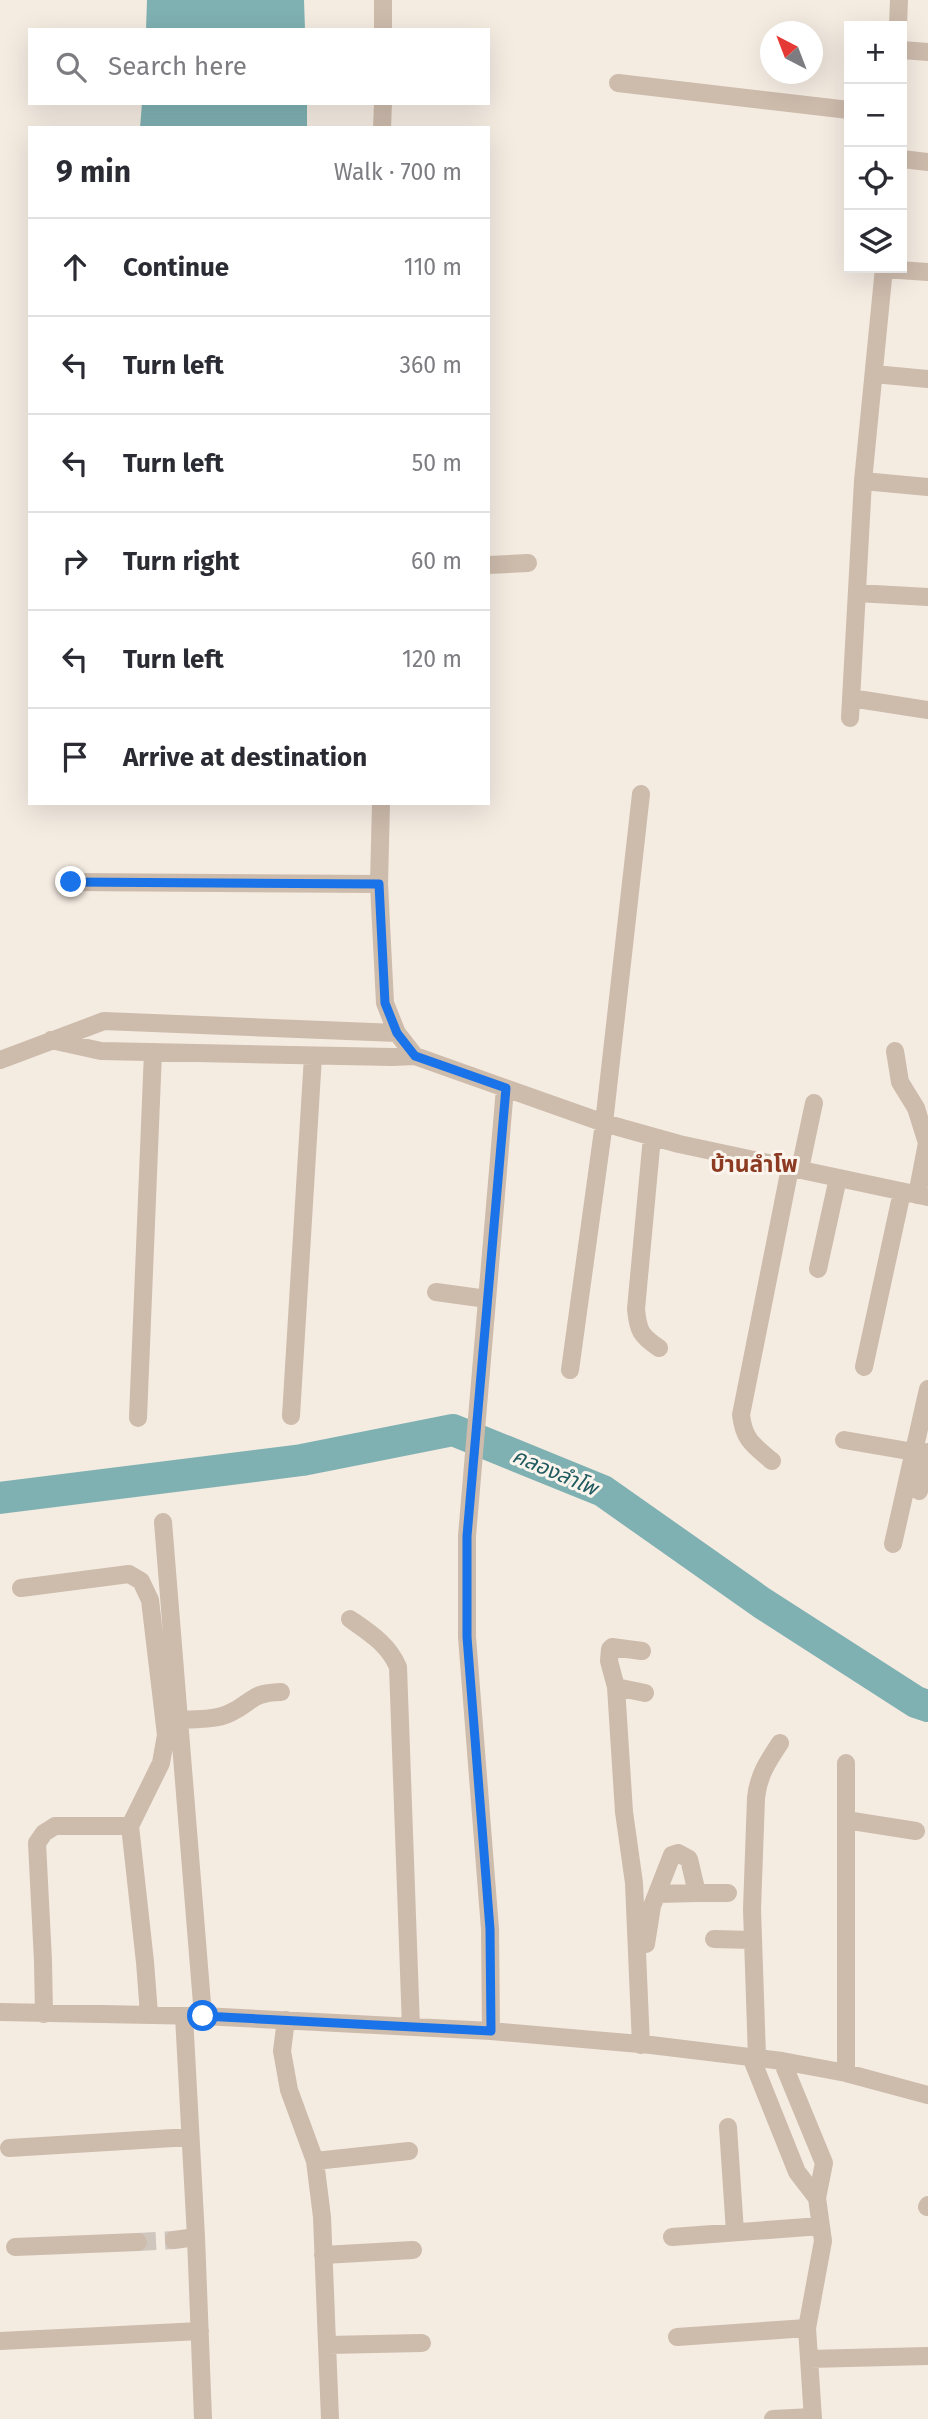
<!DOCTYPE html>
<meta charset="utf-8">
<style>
:root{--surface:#fff;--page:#f2f2f3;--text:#2b2b33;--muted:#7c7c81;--line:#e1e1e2}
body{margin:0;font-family:"Fira Sans","Noto Sans Thai",sans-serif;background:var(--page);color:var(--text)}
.controls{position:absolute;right:21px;top:21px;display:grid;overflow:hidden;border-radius:0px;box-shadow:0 7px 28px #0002}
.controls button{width:63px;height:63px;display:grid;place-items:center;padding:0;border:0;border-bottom:2px solid var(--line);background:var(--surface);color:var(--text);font:35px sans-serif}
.compass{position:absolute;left:760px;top:21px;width:63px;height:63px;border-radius:50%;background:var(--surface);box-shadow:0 7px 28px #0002;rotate:318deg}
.stop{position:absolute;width:21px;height:21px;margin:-16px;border:5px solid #1a73e8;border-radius:50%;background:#fff}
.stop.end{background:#1a73e8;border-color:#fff;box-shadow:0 2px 7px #0008}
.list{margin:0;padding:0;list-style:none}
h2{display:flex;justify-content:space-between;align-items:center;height:91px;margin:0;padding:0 28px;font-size:30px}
h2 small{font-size:23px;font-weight:400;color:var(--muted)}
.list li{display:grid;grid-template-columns:46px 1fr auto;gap:21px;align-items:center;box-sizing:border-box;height:98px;padding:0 28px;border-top:2px solid var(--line)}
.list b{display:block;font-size:26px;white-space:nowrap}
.list em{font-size:23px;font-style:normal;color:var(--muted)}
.icon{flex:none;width:38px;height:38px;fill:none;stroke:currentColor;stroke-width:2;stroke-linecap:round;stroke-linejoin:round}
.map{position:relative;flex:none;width:928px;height:2419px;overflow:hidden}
.search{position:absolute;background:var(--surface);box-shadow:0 7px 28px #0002;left:28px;top:28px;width:462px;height:77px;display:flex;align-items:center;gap:18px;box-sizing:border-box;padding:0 24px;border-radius:0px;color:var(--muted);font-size:26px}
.panel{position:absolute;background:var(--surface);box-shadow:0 7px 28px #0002;left:28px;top:126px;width:462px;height:679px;border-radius:0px}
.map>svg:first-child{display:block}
.water{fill:#7fb0b2}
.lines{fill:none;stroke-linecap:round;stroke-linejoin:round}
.river{stroke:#7fb0b2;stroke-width:32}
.minor-tunnel{stroke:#cfc6bd;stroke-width:18;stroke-dasharray:18 9;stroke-linecap:butt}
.minor{stroke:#cdbbac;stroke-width:18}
.route{stroke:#1a73e8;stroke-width:9}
.labels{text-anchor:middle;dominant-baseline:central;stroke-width:6;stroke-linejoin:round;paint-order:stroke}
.water-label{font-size:21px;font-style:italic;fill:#1f5a5e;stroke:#fbf5ee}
.quarter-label{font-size:23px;font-weight:bold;fill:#8c3b22;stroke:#fbf5ee}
</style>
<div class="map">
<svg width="928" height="2419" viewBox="0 0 928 2419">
<rect width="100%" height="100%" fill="#f4ebe1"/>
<path class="water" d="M147,0H304L305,30H146Z
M142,103H307V128H140Z"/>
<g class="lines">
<path class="river" d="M0,1498L302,1460L453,1430L603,1491L762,1603L916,1702L928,1706"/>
<path class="minor-tunnel" d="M138,2242L174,2240"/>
<path class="minor" d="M898,26L899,0
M383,30V0
M902,50L928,52
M618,83L849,110
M382,128L383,103
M902,159L928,162
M884,269L928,272
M874,374L928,379
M863,481L928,487
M488,565L528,563
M857,593L928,597
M851,698L928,710
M850,718L863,481L884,268
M381,803L379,884L385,1003L397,1033L415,1056L604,1123L679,1144L928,1197
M71,882L379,884
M51,1040L101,1051L392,1057L415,1056
M895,1051L900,1082L916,1108L927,1143L917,1195
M0,1060L104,1021L397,1033
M652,1137L636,1309C638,1331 641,1336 659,1348
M800,1169L814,1103
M818,1269L838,1178
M436,1292L487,1299
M864,1367L902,1192
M570,1370L604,1123L641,794
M291,1416L313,1056
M138,1418L153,1052
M844,1440L914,1452
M772,1461C753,1445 744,1440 741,1415L790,1168
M919,1491L928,1452
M163,1522L203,2016
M893,1544L928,1389
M21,1588L129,1574L141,1581L150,1600L166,1735L161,1763L130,1826
M350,1619C370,1633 388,1644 398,1667L411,2027
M616,1687L645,1693
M180,1720C196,1719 215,1720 230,1713C254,1702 249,1693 281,1692
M846,1763V2073
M846,1820L916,1831
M657,1894L697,1893
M714,1939L752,1940
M646,1944L652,1906L672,1855L678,1853L689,1859L697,1893H728
M0,2012L203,2016L491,2031L651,2045L782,2061L846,2073L928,2095
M44,2014L43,1961L37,1843L44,1833L55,1826H130L145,1962L149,2014
M184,2016L196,2237L203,2419
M286,2020L282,2051L289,2090L315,2161L322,2217L330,2419
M491,2031L490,1929L467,1637V1536L505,1088
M641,2045L634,1883L624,1812L616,1687L609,1661L610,1649L612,1647L642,1651
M751,2057L797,2172L817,2198L824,2163L782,2061
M757,2057L752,1909L756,1798C758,1776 768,1761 780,1743
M728,2127L735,2232
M9,2148L190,2137
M315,2161L409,2151
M927,2207L928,2205
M672,2237L821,2226
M174,2240L196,2237
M15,2247L138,2242
M323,2255L413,2250
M677,2337L807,2328
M0,2341L200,2331
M327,2345L422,2343
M809,2359L928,2356
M773,2419L812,2417
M813,2419L807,2328L823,2241L817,2198"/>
</g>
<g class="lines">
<path class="route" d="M71,882L379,884L385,1003L397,1033L415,1056L506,1088L467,1536V1637L490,1929L491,2031L203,2016"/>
</g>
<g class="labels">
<g class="water-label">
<text transform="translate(555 1472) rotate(23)">คลองลำโพ</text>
</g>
<g class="quarter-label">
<text x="754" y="1164">บ้านลำโพ</text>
</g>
</g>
</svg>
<div class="controls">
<button>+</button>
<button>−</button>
<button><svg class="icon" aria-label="locate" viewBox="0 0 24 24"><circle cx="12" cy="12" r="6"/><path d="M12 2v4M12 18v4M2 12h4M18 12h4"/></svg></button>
<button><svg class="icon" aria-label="layers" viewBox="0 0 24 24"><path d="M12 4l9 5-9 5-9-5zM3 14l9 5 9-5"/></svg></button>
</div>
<svg class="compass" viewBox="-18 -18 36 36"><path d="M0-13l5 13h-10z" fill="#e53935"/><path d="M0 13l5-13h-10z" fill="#7c7c81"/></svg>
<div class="stop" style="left:203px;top:2016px"></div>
<div class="stop end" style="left:71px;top:882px"></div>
<div class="search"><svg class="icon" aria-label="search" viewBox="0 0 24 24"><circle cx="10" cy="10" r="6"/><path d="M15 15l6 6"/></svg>Search here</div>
<section class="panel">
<h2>9 min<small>Walk · 700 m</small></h2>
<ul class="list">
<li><svg class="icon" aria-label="ahead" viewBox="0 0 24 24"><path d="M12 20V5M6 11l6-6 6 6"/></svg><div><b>Continue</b></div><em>110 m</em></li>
<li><svg class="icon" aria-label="left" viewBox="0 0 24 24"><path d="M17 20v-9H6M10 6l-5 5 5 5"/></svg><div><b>Turn left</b></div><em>360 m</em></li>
<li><svg class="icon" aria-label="left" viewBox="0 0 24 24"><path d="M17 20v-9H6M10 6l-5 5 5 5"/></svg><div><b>Turn left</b></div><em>50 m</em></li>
<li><svg class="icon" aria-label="right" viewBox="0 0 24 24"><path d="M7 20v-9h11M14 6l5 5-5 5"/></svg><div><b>Turn right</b></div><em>60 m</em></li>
<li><svg class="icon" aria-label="left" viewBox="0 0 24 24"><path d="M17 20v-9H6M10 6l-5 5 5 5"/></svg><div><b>Turn left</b></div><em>120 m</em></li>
<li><svg class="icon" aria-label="arrive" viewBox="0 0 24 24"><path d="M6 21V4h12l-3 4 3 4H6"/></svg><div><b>Arrive at destination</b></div></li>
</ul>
</section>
</div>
